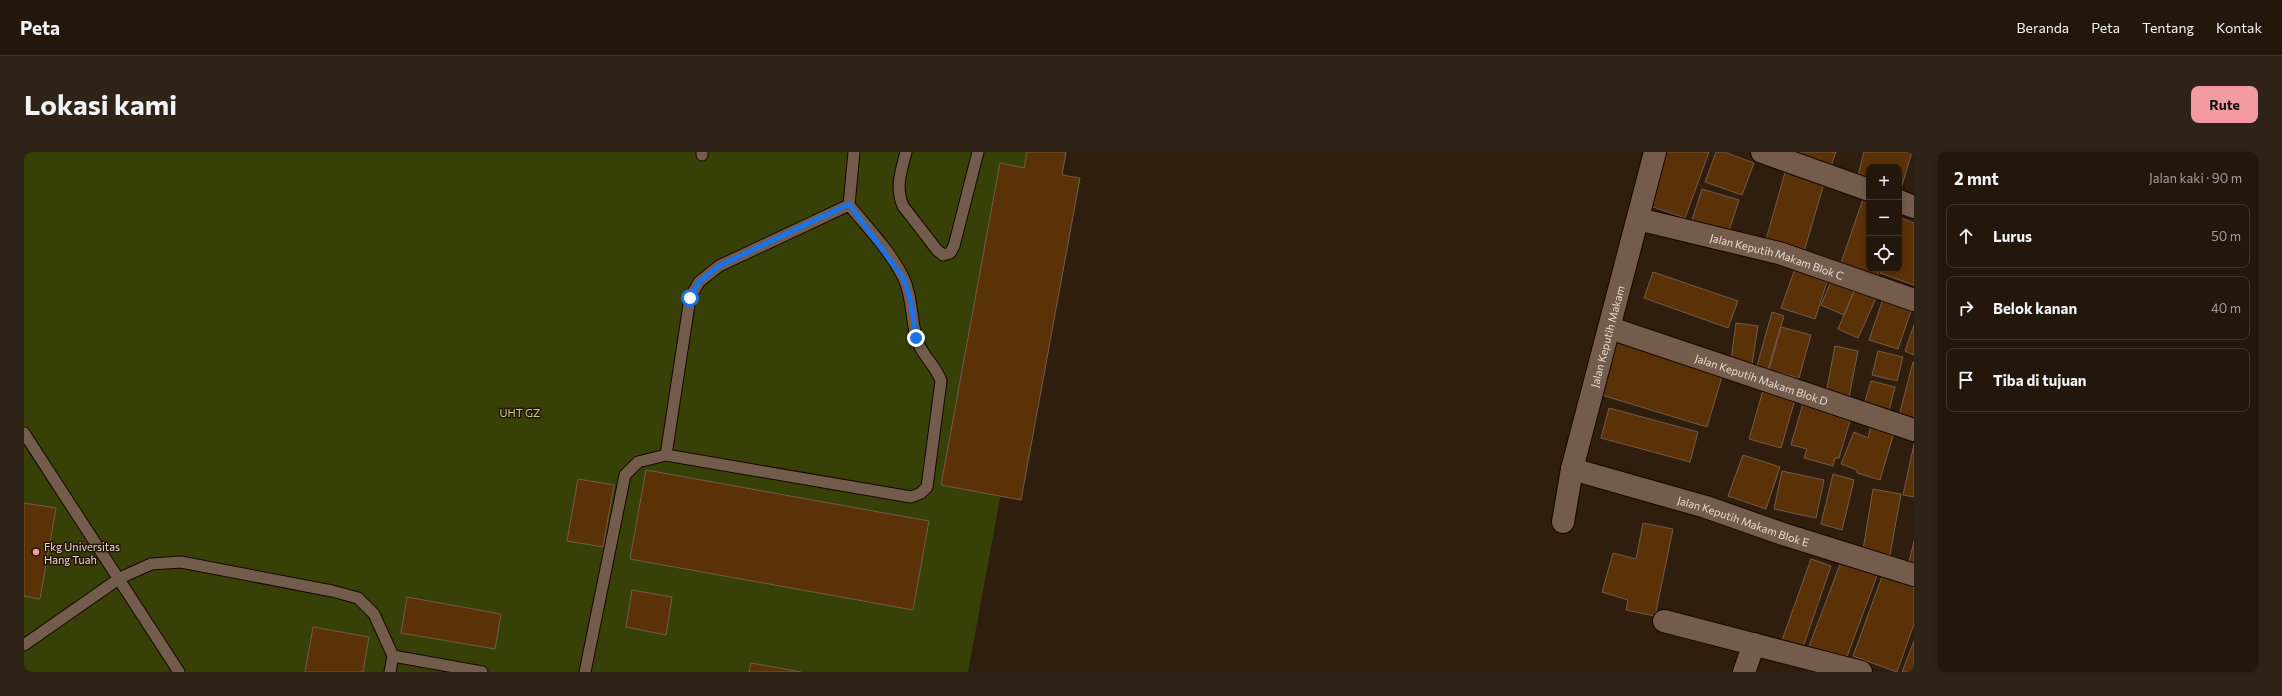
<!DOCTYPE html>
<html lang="id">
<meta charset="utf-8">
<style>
:root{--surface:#23160a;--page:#2f2318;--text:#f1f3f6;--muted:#a39f9c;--line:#40352b;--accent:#f49aa2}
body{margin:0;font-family:Commissioner,sans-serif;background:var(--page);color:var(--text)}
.controls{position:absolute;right:12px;top:12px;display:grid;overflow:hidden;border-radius:8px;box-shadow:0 2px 6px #0003}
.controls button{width:36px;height:36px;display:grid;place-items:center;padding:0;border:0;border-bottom:1px solid var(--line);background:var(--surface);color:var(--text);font:20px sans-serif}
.stop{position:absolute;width:12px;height:12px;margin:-9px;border:3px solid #1a73e8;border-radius:50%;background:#fff}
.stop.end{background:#1a73e8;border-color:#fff;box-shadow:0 1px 4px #0008}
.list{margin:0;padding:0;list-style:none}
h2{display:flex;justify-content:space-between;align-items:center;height:52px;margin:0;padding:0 16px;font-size:17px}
h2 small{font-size:13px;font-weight:400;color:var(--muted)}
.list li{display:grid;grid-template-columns:26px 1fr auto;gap:12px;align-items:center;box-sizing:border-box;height:64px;margin:0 8px 8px;padding:0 8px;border:1px solid var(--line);border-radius:8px}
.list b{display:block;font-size:15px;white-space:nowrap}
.list em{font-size:13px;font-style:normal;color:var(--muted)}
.icon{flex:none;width:22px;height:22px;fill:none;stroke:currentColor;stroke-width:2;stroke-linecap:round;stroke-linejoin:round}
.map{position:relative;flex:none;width:1890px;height:520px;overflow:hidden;border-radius:8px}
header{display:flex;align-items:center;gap:24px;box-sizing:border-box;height:56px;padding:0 20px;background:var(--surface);border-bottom:1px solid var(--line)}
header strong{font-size:19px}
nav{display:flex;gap:22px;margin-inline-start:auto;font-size:14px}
.intro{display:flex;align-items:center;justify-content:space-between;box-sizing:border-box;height:96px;padding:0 24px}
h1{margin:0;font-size:28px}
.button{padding:10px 18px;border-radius:8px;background:var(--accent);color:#111;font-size:14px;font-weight:700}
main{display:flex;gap:24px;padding:0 24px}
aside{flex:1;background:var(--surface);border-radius:8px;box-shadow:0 2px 6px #0003}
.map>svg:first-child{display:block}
.green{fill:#374006}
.building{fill:#5b3108;stroke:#725c4b}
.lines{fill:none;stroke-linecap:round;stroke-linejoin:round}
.lane-casing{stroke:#170600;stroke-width:13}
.street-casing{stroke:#170600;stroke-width:24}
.lane{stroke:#735c4c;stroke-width:11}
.street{stroke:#735c4c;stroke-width:22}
.route{stroke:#1a73e8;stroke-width:5}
.poi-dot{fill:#f49aa2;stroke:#251305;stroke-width:1.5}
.labels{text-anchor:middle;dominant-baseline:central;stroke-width:3;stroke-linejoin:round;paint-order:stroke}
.street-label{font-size:11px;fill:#e7dad1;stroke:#251305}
.park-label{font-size:11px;fill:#c2d37f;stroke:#251305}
.poi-label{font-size:11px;fill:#e7dad1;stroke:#251305;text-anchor:start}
</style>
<header>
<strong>Peta</strong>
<nav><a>Beranda</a><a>Peta</a><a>Tentang</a><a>Kontak</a></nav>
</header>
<div class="intro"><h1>Lokasi kami</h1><a class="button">Rute</a></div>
<main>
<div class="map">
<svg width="1890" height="520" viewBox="0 0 1890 520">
<rect width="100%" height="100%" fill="#2f1d0d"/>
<path class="green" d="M0,0H1040L944,520H0Z"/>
<path class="building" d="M1003,0H1042L1038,23L1056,26L997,348L917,333L976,11L1000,16Z
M1639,0H1685L1661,66L1621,52Z
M1692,0H1700L1730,11L1718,43L1681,30Z
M1772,0H1812L1806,17L1770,5Z
M1840,0H1888L1876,40L1875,15H1845V31L1833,27Z
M1762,17L1801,28L1779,103L1741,91Z
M1678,37L1715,48L1704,82L1667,71Z
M1839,47L1845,49V117H1856L1852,126L1816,114Z
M1877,66L1890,71V133L1856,121L1858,117H1875Z
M1772,114L1805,124L1791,167L1757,156Z
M1629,120L1714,149L1704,176L1620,146Z
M1809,125L1832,135L1820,163L1797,153Z
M1832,135L1853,144L1834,186L1814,177Z
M1859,147L1888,156L1874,197L1845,188Z
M1748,160L1760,164L1744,217L1733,214Z
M1712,171L1734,174L1728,212L1707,209Z
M1890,173V203L1881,199Z
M1757,175L1787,183L1775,226L1745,218Z
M1589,184L1700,218L1683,275L1571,241Z
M1811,194L1834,199L1825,245L1802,241Z
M1854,199L1879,205L1873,229L1848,223Z
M1889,210L1890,211V268L1875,264Z
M1847,229L1871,235L1865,259L1840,253Z
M1740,235L1772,244L1757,296L1725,287Z
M1780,248L1828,262L1815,306H1811L1809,314L1780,306L1783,297L1767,293Z
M1585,256L1674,280L1666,310L1577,286Z
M1848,270L1871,277L1856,328L1833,321V318L1817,312L1830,280L1844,286Z
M1890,292V345L1879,343Z
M1719,303L1756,315L1742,357L1704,344Z
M622,318L905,369L889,458L606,407Z
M1758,319L1800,328L1792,366L1750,357Z
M1809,322L1830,328L1818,378L1797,372Z
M554,327L590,333L579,395L543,389Z
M1849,337L1877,342L1866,403L1839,398Z
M0,351L32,356L16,447L0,444Z
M1619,371L1649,377L1631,464L1602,458L1604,448L1578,440L1589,401L1612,407Z
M1890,389V412L1885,410Z
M1787,407L1807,414L1778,498L1757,491Z
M1818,407L1854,421L1821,510L1784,497Z
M1859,422L1890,433V472L1873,520L1829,504Z
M608,438L648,445L642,483L602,475Z
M383,445L477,462L471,497L377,481Z
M289,475L345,485L339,520H281Z
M1890,489V520H1878Z
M727,511L777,520H725Z"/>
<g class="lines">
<g class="lane-casing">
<path id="lane" d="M882,0C877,20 871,35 879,54L913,98L919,103L926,101L930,94L954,0
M678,3V0
M0,281L155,520
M642,303L666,146L675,130L695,114L825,53
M0,493L96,426L127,412L157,410L308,439L334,446L350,462L369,504L366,520
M369,504L458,520
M561,520L601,323L614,310L642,303L887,345L897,341L903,335L917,229C913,216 901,206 895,193C886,173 890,148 880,127C868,101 843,75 825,53L830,0"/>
</g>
<g class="street-casing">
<g id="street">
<path d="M1738,0L1845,38"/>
<path d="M1875,49L1890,55"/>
<path id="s1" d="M1614,67L1755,101L1890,148"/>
<path id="s2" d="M1586,176L1890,278"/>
<path id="s3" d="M1548,317L1682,355L1759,382L1890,423"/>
<path id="s4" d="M1539,370L1548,317L1631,0"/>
<path d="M1640,469L1837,520"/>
<path d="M1720,520L1730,492"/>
</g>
</g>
<use href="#lane" class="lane"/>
<use href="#street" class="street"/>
</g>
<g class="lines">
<path class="route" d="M666,146L675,130L695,114L825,52L880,127L887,150L892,186"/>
</g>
<circle class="poi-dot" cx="12" cy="400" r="4"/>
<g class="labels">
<g class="street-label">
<text stroke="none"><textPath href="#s1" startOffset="144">Jalan Keputih Makam Blok C</textPath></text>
<text stroke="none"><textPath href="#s4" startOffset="191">Jalan Keputih Makam</textPath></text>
<text stroke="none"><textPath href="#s2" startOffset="160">Jalan Keputih Makam Blok D</textPath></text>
<text stroke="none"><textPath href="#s3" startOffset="179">Jalan Keputih Makam Blok E</textPath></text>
</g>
<g class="park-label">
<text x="496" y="260">UHT GZ</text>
</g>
<g class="poi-label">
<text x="20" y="394">Fkg Universitas<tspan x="20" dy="13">Hang Tuah</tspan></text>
</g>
</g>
</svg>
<div class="controls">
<button>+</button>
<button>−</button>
<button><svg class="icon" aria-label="locate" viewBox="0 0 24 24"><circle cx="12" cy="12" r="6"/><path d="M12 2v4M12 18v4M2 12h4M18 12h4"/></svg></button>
</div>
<div class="stop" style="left:666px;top:146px"></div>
<div class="stop end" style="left:892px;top:186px"></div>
</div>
<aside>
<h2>2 mnt<small>Jalan kaki · 90 m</small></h2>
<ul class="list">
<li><svg class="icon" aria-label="ahead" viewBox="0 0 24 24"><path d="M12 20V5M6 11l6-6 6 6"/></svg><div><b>Lurus</b></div><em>50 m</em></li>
<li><svg class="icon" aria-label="right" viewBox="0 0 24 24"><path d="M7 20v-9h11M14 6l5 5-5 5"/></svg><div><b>Belok kanan</b></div><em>40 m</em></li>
<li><svg class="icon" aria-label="arrive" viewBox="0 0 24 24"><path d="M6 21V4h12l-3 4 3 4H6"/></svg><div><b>Tiba di tujuan</b></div></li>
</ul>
</aside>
</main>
